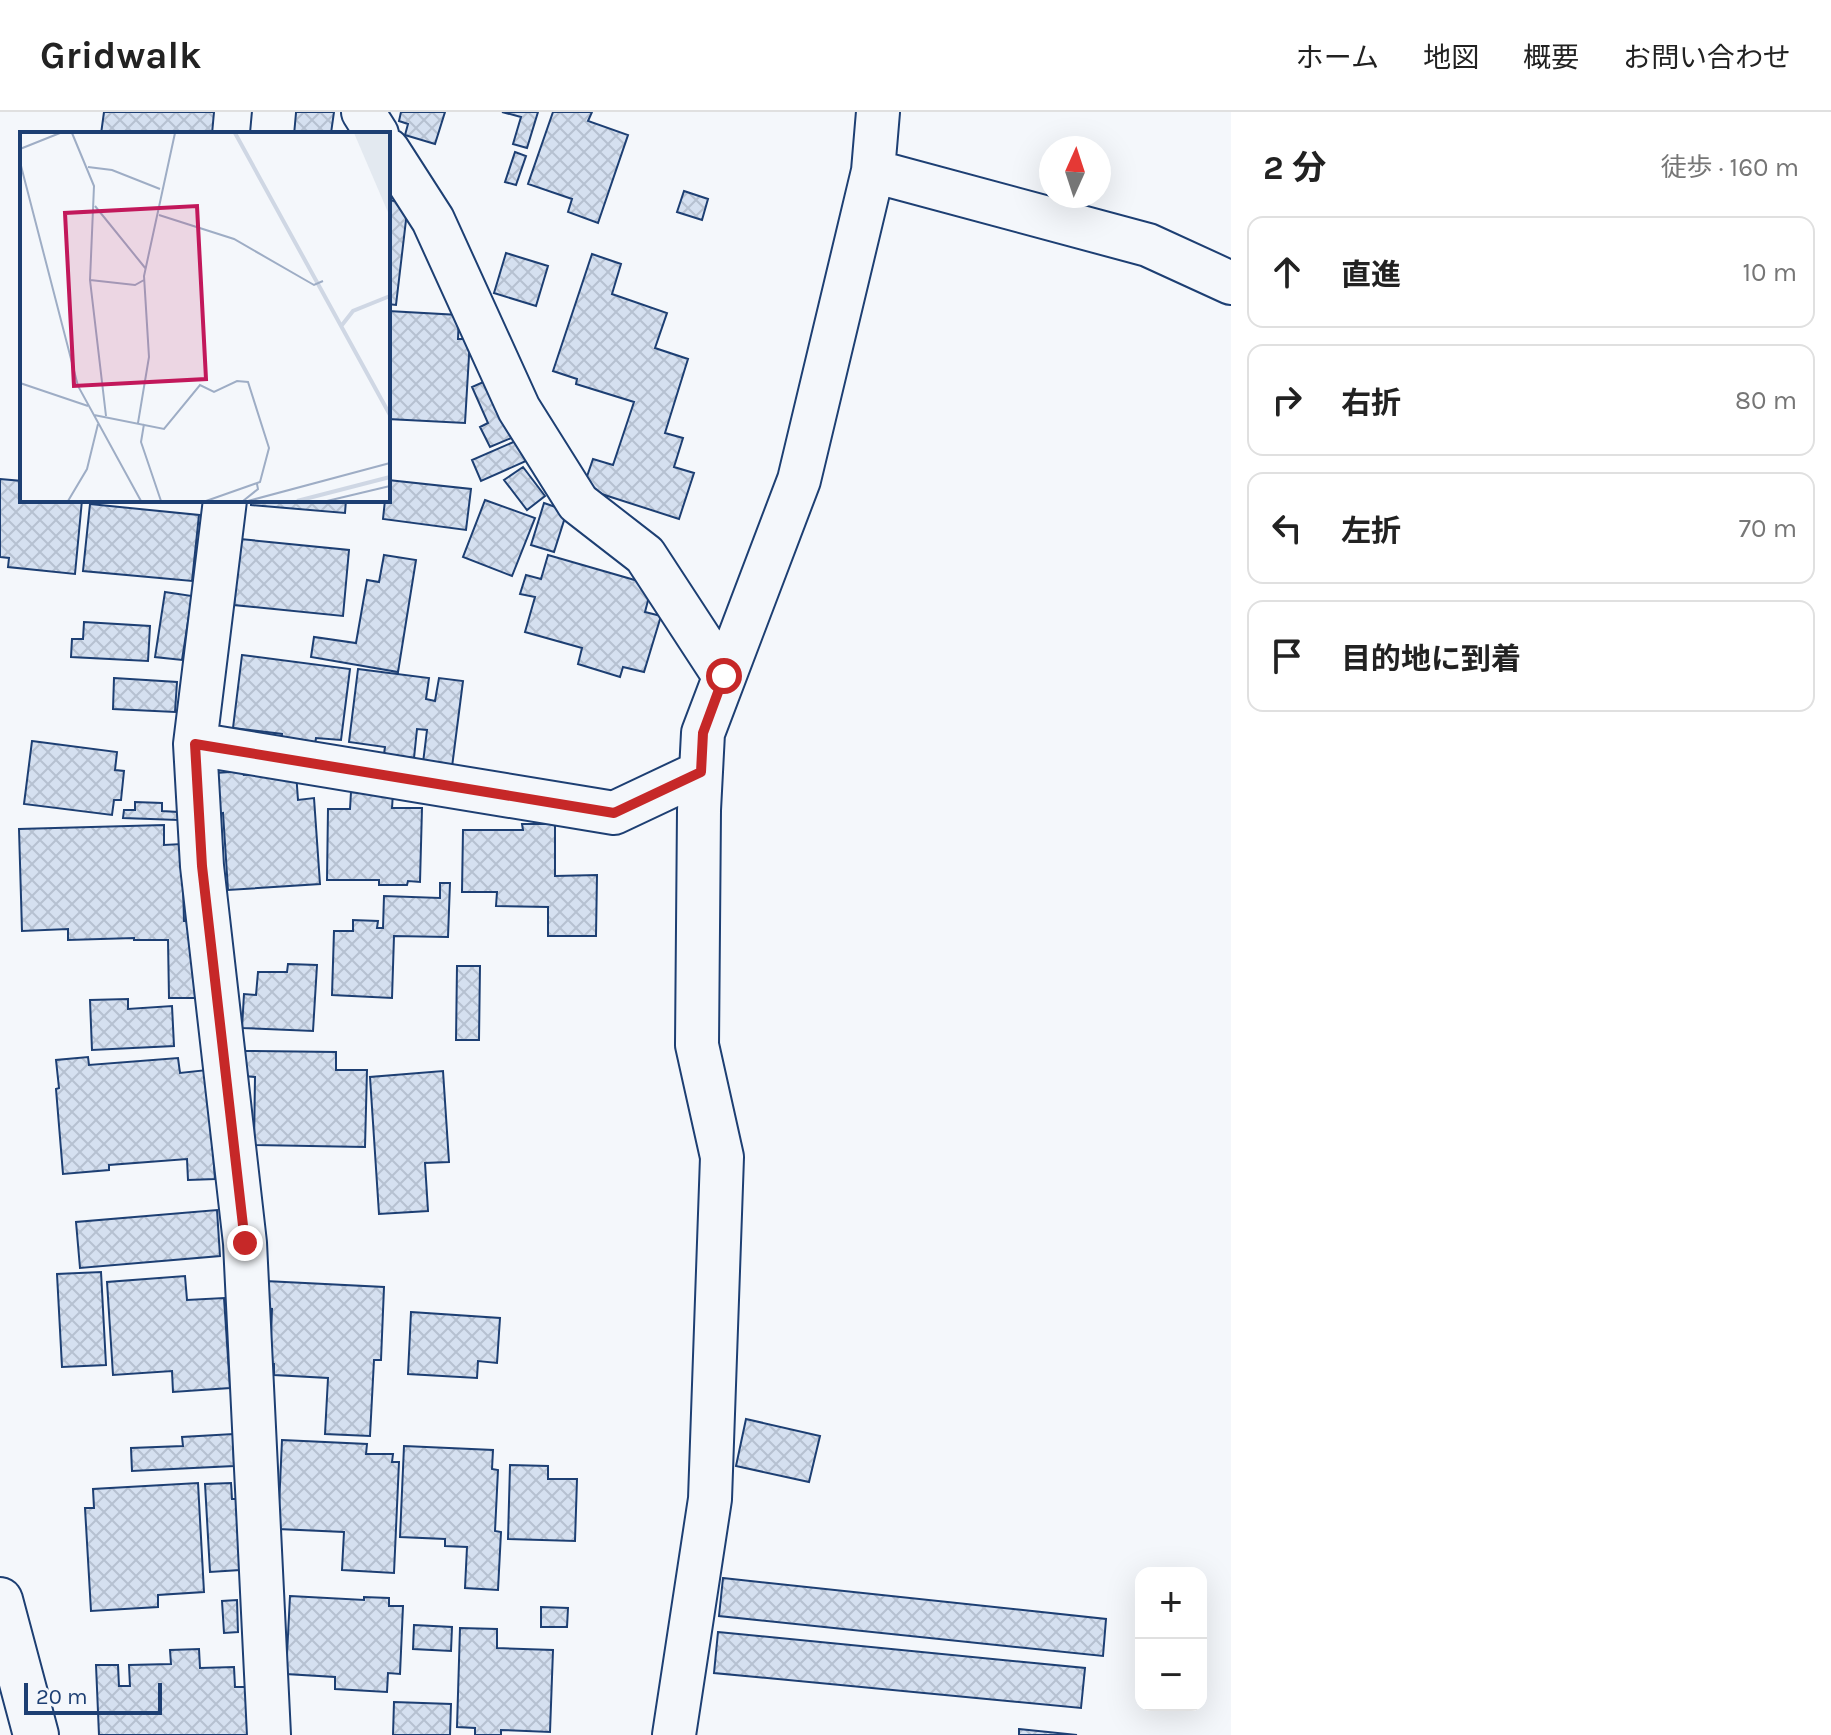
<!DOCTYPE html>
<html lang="ja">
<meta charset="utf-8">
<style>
:root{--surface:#fff;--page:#f2f2f2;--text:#222;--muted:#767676;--line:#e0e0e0}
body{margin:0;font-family:Karla,"Noto Sans JP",sans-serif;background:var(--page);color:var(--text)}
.controls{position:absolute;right:24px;bottom:24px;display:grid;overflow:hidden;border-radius:16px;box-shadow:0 8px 32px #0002}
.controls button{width:72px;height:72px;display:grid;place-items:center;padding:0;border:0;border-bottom:2px solid var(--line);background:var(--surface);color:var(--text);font:40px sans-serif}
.compass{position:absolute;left:1039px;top:24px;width:72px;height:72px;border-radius:50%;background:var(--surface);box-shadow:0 8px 32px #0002;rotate:3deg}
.scale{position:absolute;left:24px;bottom:20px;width:138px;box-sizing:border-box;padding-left:8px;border:4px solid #1d3f73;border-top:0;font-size:22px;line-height:28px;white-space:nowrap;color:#1d3f73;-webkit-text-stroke:6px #f4f7fb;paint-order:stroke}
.stop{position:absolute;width:24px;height:24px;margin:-18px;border:6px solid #c62828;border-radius:50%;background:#fff}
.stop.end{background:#c62828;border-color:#fff;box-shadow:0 2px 8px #0008}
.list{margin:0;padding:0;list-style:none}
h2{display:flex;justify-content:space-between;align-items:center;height:104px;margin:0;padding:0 32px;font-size:34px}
h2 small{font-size:26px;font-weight:400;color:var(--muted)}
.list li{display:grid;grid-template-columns:52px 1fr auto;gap:24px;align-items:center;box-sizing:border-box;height:112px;margin:0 16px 16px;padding:0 16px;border:2px solid var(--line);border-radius:16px}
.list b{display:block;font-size:30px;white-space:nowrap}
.list em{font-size:26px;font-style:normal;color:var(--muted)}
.icon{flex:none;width:44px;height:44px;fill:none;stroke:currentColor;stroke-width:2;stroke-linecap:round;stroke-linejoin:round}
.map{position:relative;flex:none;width:1231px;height:1623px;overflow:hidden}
header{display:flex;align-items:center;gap:48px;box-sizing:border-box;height:112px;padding:0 40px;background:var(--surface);border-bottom:2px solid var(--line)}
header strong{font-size:38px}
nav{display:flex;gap:44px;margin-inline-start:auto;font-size:28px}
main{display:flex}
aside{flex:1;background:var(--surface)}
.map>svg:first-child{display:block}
.building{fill:url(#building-cross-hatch);stroke:#1d3f73;stroke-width:2}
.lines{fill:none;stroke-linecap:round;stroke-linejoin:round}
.minor-casing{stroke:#1d3f73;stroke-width:46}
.primary-casing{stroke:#1d3f73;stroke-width:48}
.minor{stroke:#f4f7fb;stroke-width:42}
.primary{stroke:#f4f7fb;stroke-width:44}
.route{stroke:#c62828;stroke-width:10}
.inset-river{fill:none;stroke:#cfd7e4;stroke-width:4}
.inset-road{fill:none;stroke:#9eadc5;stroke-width:2}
.view{fill:#c2185b;fill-opacity:0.15;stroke:#c2185b;stroke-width:4}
.inset-edge{fill:none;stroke:#1d3f73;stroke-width:4}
</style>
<header>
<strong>Gridwalk</strong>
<nav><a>ホーム</a><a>地図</a><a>概要</a><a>お問い合わせ</a></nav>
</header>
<main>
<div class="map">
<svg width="1231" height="1623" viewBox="0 0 1231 1623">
<defs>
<pattern id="building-cross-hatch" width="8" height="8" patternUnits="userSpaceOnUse" patternTransform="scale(2)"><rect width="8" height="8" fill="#d5e0f0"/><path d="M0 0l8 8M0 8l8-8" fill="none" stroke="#b6c1d1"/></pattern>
</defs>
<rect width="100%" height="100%" fill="#f4f7fb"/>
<path class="building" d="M104,0H214L212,22H101Z
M294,0H334L331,21L340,22H291Z
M401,0H445L435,32L405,23L408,12L399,9Z
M502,0H538L527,36L513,32L521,5Z
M553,0H592L588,9L628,23L598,111L568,100L572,87L528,72Z
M515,40L526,44L516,73L505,70Z
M684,79L708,87L702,108L677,100Z
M388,88L408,91L396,193L388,192Z
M506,141L548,154L536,194L494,181Z
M592,142L621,152L612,182L667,201L655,236L688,247L665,321L683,326L674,355L694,361L679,407L583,376L593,347L613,353L634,290L576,272L577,267L553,259Z
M388,199L459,203L458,227H470L465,311L388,307Z
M490,267L516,324L490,335L480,315L488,311L472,275Z
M518,328L526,349L481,369L472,348Z
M523,355L545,384L527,398L504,368Z
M0,367L22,369V388H82L75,462L8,455L9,446L0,445Z
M388,368L471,377L466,418L383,407L385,388H388Z
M251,388H346L345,401L251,393Z
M485,388L535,406L512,464L463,445Z
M544,391L567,399L554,440L531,433Z
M90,392L199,403L192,469L83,459Z
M240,427L349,438L343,504L234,493Z
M384,443L416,448L398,560L311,545L314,525L356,531L367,468L379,470Z
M548,443L652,473L645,500L661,504L644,560L623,555L620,565L578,552L582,536L525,520L535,485L520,482L526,463L541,467Z
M165,480L192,484L182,548L155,545Z
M84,510L150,514L148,549L71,545L72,527H83Z
M242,543L350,557L341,628L316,626L314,639L281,634L282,622L233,616Z
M358,557L429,566L426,587L435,589L439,566L463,569L452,655L423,651L427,618L417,617L414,646L384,642L385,635L349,630Z
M114,566L177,570L175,600L113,597Z
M32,629L117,640L115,658L124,659L121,688H114L112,703L24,692Z
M245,659L244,663L296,660L298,688L314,686L320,772L228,778L223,701L218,702L215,661Z
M351,680L393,681L392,696H422L420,770L408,769L407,773H379V768H327L328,697H350Z
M135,690L162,691V699L178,700V708L123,706L124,698H135Z
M522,712H555V764L597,763L596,824H548V795L496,794L497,780H462L463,718H523Z
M164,713V733L182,732L184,809H194L197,886H169L168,828H134V826L68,828V817L22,819L19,717Z
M440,771H450L448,825L394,824L392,886L332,883L334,819H353V808L378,809L377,816H383L384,784L440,786Z
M288,852L317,853L313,919L242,916L244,882L256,883L258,860H287Z
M457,854H480L479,928H456Z
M128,887V897L172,894L174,934L92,938L90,888Z
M245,939L336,940V958H367L365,1035L254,1033L255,965L244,964Z
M88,945L89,953L178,946L180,961L207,958L215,1067L188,1068L187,1047L109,1053V1058L63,1062L56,977L59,976L56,948Z
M443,959L449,1050L425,1051L428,1099L379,1102L370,965Z
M217,1098L220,1144L80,1156L76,1110Z
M101,1160L106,1253L62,1255L57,1162Z
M185,1164L187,1188L224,1186L230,1276L173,1280L172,1259L113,1263L107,1170Z
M265,1169L384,1175L381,1248H374L370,1324L325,1322L328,1266L274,1263V1252H270L272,1197L264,1196Z
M411,1200L500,1206L497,1251L478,1249L477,1266L408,1262Z
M746,1307L820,1324L809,1370L736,1354Z
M233,1322L234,1354L132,1359L131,1336L183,1334L182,1325Z
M282,1328L367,1332L366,1342H393L392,1350H399L394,1461L342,1458L344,1420L278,1417Z
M404,1334L493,1338L492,1357L498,1358L495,1419L501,1420L498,1478L465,1476L467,1435L445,1434V1427L400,1425Z
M510,1353L548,1354V1367H577L575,1429L508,1427Z
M198,1371L204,1480L158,1483V1495L91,1499L85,1396H94L93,1377Z
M231,1371L232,1387H236L240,1458L210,1460L205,1372Z
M723,1466L1106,1507L1103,1544L719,1504Z
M290,1484L364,1488V1485L389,1486V1494H403L400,1562L388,1561L387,1580L335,1577V1565L286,1562Z
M237,1488L238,1520L224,1521L222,1489Z
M541,1495L568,1496L567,1515H541Z
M414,1513L452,1515L451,1539L413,1537Z
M460,1516L497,1517V1536L553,1538L550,1620L501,1618V1623H475V1616L457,1615Z
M718,1520L1085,1556L1081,1596L714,1561Z
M199,1537L200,1556L234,1555L235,1575H249L251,1623H99L96,1553H118L119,1574H130L129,1553L171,1552L170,1538Z
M394,1590L451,1592L450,1623H393Z
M1019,1617L1077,1623H1019Z"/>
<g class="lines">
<g class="minor-casing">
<path id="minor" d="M363,0L377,22
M272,22L274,0
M388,38L433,108L519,297L578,391L645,443L724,564
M873,59L1148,133L1231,171
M225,388L195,632L202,754L245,1131L269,1623
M195,632L614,701L701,660
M674,1623L710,1387L722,1045L697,933L699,698L703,621L799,368L873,59L878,0"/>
</g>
<g class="primary-casing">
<path id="primary" d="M0,1488L36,1623"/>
</g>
<use href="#minor" class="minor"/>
<use href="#primary" class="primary"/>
</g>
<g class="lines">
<path class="route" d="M245,1131L202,754L195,632L614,701L701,660L703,621L724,564"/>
</g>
<g transform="translate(20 20)">
<rect width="370" height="370" fill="#f4f7fb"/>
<path d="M334,1H370V85Z" fill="#e3e9f0"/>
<path class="inset-river" d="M215,1L370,283M322,193L333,179L370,164M277,369L370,345"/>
<path class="inset-road" d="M52,1L74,54L70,148L86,284M0,17L40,1M0,30L58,254L121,369M68,35L92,38L140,57M75,74L126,137M139,83L214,107L294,153L303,149M70,148L115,153L124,148M0,251L68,274M74,283L144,297L180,253L194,260L217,249L228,250L249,316L240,350L186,369M118,291L129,225L124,144L155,1M124,292L121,310L141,369M48,369L67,337L78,292M223,369L238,357L237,352M228,369L370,331M307,369L370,354"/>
<path class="view" d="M177,74L186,247L54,254L45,81Z"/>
<rect width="370" height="370" class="inset-edge"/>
</g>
</svg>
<div class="controls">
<button>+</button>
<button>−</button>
</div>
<svg class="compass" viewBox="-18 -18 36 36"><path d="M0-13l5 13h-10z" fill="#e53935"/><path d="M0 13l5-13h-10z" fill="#767676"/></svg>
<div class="scale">20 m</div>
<div class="stop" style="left:724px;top:564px"></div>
<div class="stop end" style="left:245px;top:1131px"></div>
</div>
<aside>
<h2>2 分<small>徒歩 · 160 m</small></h2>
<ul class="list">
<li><svg class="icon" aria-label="ahead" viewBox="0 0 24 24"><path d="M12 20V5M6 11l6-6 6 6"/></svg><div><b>直進</b></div><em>10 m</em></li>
<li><svg class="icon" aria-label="right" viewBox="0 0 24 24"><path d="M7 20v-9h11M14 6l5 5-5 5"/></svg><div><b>右折</b></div><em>80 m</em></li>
<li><svg class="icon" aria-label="left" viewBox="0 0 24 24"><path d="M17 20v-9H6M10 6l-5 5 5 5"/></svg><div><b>左折</b></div><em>70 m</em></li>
<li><svg class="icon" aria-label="arrive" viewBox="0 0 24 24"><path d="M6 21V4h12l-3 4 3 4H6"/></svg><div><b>目的地に到着</b></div></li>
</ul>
</aside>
</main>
